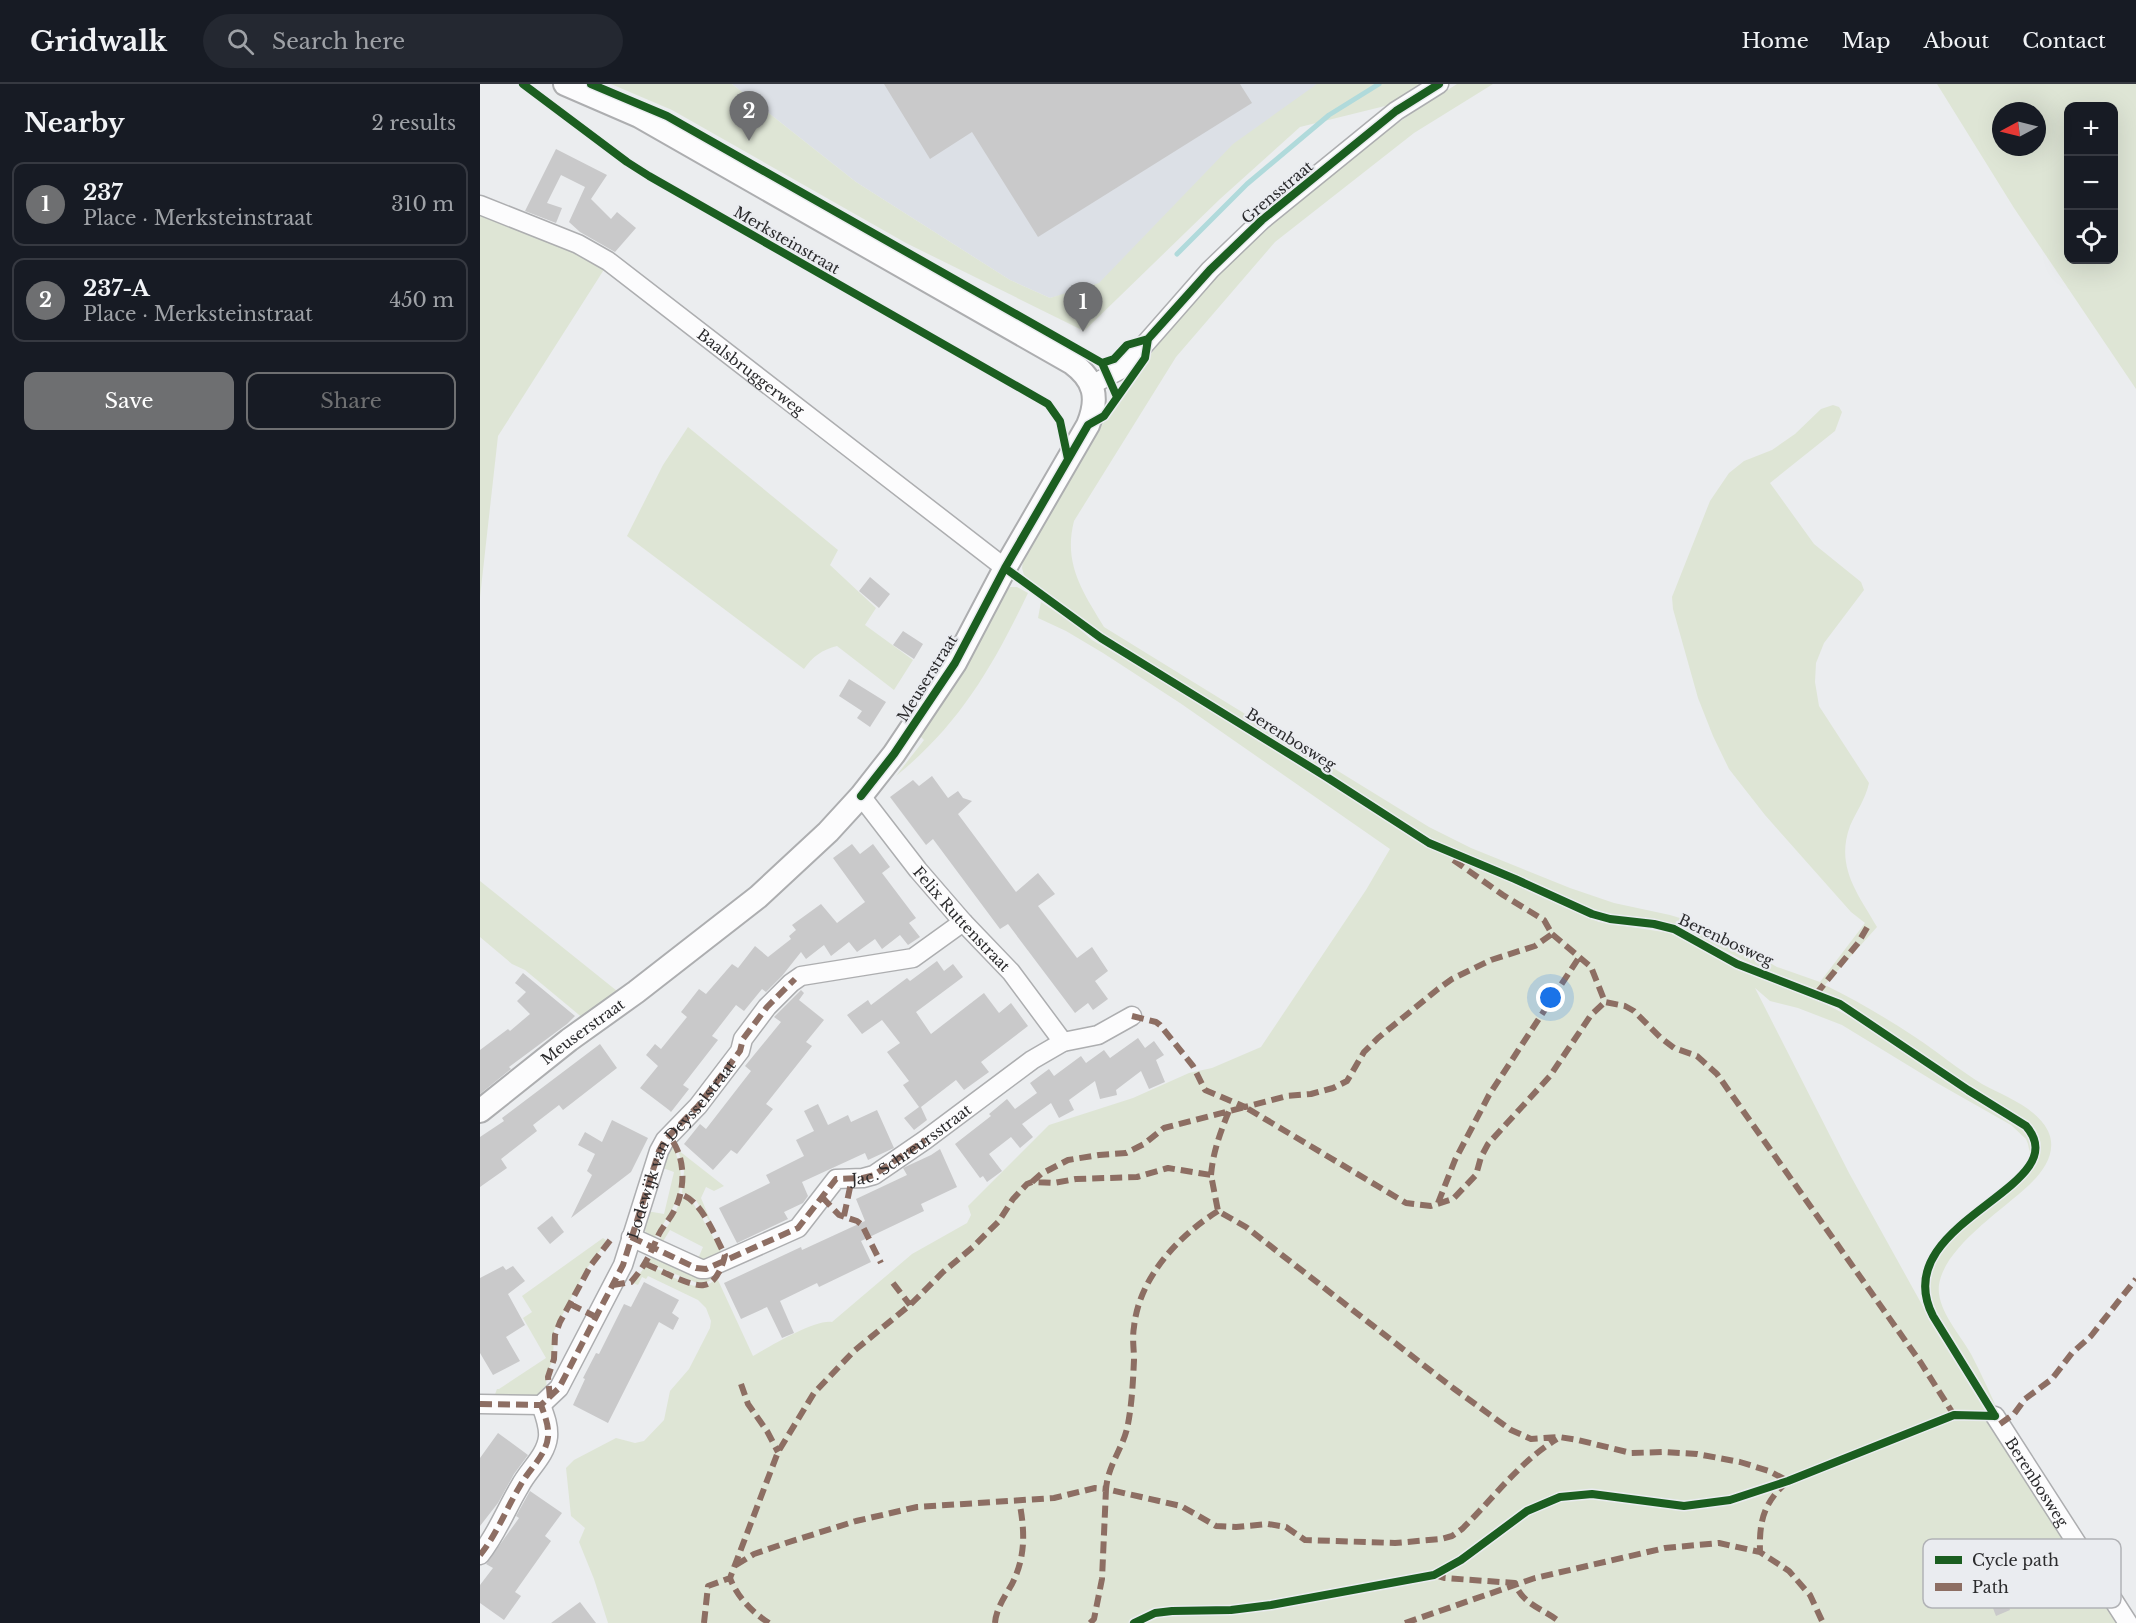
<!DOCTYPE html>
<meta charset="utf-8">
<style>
:root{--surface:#171b24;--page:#242831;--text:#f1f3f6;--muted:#9ea1a6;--line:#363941;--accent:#6e6f71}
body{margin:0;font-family:"Libre Baskerville",serif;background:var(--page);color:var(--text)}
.controls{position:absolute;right:18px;top:18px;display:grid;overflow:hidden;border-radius:12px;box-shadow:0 6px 24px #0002}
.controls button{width:54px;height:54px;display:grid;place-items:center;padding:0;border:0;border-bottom:2px solid var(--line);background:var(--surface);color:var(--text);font:30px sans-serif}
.compass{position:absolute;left:1512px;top:18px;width:54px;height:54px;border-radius:50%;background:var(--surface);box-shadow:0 6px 24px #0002;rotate:263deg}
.you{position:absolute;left:1071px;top:914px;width:21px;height:21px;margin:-15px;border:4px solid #fff;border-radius:50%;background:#1a73e8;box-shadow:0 0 0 9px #1a73e833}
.badge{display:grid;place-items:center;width:39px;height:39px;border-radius:50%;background:var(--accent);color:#fff;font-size:20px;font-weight:700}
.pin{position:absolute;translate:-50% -50px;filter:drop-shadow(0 2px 3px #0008)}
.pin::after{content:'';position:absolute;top:32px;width:21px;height:18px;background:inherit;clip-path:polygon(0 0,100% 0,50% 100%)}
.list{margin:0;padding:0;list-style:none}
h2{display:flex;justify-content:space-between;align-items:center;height:78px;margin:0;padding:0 24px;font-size:26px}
h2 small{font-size:20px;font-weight:400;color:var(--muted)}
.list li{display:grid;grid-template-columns:39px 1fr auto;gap:18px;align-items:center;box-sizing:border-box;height:84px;margin:0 12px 12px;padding:0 12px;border:2px solid var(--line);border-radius:12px}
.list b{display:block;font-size:22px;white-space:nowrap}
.list p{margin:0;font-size:20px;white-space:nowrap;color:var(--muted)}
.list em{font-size:20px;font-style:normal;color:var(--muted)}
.actions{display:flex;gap:12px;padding:18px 24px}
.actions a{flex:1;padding:14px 0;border:2px solid var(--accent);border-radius:12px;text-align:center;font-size:21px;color:var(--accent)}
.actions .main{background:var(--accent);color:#fff}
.icon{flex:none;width:33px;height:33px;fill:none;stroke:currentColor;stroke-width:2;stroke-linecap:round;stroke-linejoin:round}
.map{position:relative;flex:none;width:1656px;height:1539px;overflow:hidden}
header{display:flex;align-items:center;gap:36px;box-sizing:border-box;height:84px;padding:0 30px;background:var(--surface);border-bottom:2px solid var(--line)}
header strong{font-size:28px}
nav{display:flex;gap:33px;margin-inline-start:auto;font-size:21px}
.search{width:420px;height:54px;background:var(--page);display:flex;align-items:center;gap:15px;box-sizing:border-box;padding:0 21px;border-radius:33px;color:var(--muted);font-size:22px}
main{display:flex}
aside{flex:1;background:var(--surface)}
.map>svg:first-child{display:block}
.built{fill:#dce0e6}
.green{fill:#dee5d5;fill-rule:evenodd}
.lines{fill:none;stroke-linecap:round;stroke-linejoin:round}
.stream{stroke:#b0dadb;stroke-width:5}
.building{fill:#c9c9ca}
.minor-casing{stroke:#adaeb0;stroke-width:21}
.tertiary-casing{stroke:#adaeb0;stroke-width:26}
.minor{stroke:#fcfcfd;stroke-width:18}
.tertiary{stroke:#fcfcfd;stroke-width:22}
.quiet{stroke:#8d6e63;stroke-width:6;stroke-dasharray:12 6;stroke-linecap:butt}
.cycleway-casing{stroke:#eaecf0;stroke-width:11}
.cycleway{stroke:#1b5e20;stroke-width:8}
.labels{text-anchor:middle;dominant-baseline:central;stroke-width:4.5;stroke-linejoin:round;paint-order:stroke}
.street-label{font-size:15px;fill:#2b2b2d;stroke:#eaecf0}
.key{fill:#eaecf0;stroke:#b1b2b6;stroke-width:1.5}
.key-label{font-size:16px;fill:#2b2b2d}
</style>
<header>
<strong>Gridwalk</strong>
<div class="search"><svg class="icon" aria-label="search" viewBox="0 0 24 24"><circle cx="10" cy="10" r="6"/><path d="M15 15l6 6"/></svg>Search here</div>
<nav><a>Home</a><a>Map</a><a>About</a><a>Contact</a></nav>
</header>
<main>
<aside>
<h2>Nearby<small>2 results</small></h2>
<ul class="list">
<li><span class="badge">1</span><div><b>237</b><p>Place · Merksteinstraat</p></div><em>310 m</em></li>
<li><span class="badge">2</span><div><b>237-A</b><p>Place · Merksteinstraat</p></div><em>450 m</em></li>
</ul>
<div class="actions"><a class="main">Save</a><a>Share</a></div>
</aside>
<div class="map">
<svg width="1656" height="1539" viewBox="0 0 1656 1539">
<rect width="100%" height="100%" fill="#ebedef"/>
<path class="built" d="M252,0H866L629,199L570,214L530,196L376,98Z"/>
<path class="green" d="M131,0H252L376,98L530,196L570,214L619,199L753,60L837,0H941L909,21L820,43L740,115L604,247L426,159L192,26Z
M977,0H1013L934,49L795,158L696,273L594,437C583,480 603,508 624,543L949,743L991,764L1090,804L1134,819L1190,831L1213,838L1238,850L1297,883L1340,898L1385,839L1371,828L1285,731L1249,685L1233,652L1218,614L1193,525L1192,513L1230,417L1249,389L1264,377L1292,366L1315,350L1341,325L1353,321L1359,323L1362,328L1355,347L1290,399L1334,460L1381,498L1384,506L1344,559L1336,579L1335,598L1339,622L1389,699C1386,714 1376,728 1370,742C1355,783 1378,810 1397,843L1345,901C1376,916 1406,934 1435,953C1458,968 1479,986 1502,1000C1524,1012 1556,1023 1568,1047C1578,1068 1563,1088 1548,1102C1521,1127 1464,1164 1459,1201C1456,1225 1480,1250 1491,1270C1502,1291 1512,1314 1522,1335C1503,1306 1449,1232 1449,1200C1449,1137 1601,1094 1550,1039L1455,980L1401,942L1354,914L1265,877L1197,842L1177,836L1128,830L1107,825L1063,802L982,769L948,753L838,682L613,545L544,491L542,484L543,477C574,422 605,366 640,313C725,185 847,81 977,0Z
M1457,0H1656V305L1534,124ZM1588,22H1634V176H1588ZM1521,27H1557V63H1521Z
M0,127L97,167L125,184L18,352L0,513Z
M208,343L358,466L350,481L396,524L385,541L433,576L414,606L357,562C342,566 333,572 324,585L147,452L183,381Z
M530,503H537L548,509C513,582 480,640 416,692L444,656L439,651L523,511Z
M561,518L594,540L612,556L670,589L823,682L946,762L1054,807L1119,838L1190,849L1259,885L1308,903L1338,916L1376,936L1463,995L1538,1039C1553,1053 1556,1065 1545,1083L1550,1070L1548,1060L1546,1055L1531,1041L1457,999L1362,941L1318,924L1290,917L1275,904L1369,1089L1451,1237L1526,1358L1643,1539H128L114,1495L99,1458L105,1444L91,1432L86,1384L94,1376L136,1354L155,1359L164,1357L184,1336L190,1307L209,1285L230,1244L231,1237L226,1224L218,1216L168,1192L166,1195L162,1193L158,1201L153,1199L164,1184C187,1179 212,1219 237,1194L273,1272C289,1263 335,1235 352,1238L432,1170L487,1139L491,1131L488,1122L569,1041L653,1014L709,989L732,984L781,963L886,806L910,765L700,619L623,569L586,547L558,534Z
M0,797L137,907L104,935L45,886L32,880L0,853Z
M192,1060C212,1105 195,1118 174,1156L168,1151L163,1144L167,1127L184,1130L194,1088L180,1083Z
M198,1066L244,1102L234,1107L226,1103L221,1114L231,1138H230L215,1115L202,1109L204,1087Z
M202,1112L212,1117L244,1172L227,1180L217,1177L223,1163L190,1146L182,1159L178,1157L194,1132Z
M123,1154L126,1156L125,1160L107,1184L74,1247L73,1275L66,1292L67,1309L62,1312L14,1313L17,1305H19L66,1274L43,1234L52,1228L42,1212Z
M173,1168L240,1185C233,1194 229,1201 217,1199L171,1180L169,1176Z"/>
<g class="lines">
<path class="stream" d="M697,170L767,100L849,31L899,0"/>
</g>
<path class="building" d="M404,0H760L772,19L558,153L492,48L450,75Z
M76,65L127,91L111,115L131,135L137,128L156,144L135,168L100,148L89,138L105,103L81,91L67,119L82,124L76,139L45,127Z
M390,493L410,510L399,524L379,507Z
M423,547L443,560L434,575L413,561Z
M369,595L406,618L390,643L377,634L382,627L359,612Z
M452,692L468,714L478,707L483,714L492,717L478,730L536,808L558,789L575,810L558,822L597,874L612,863L628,887L615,897L628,915L613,926L608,919L595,929L528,840L520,845L453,755L446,761L410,713L433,696L439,702Z
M372,760L380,770L393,760L410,783L402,789L436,834L429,839L440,853L428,861L420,851L402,865L395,855L377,868L369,858L351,872L344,861L326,875L321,868L302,892L286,908L282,905L264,927L256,921L232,952L238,956L203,1001L209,1005L191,1028L189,1026L160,1004L178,982L166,971L175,960L181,965L207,933L201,928L219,905L226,910L252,880L258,884L275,862L288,873L311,855L309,852L316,846L312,841L341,820L357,839L385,818L353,774Z
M457,877L464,887L473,880L483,893L436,928L451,950L504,909L519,929L531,919L548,942L501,978L509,988L484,1006L476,996L441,1023L447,1036L434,1046L424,1034L439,1023L423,1001L429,997L407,968L420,959L402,936L382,950L367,931L388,916L391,921L427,894L430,897Z
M43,889L95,932L87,940L29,983L31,985L0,1010V966L28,945L30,947L50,930L37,917L46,908L35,899Z
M321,906L324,909L319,916L344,936L326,958L332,962L286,1020L293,1025L257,1070L251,1066L233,1086L204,1060L220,1040L226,1045L271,987L265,982L301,938L294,933Z
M658,954L665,964L674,957L684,971L676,976L685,998L669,1005L661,987L636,1006L637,1011L620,1015L615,997L589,1016L594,1026L579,1034L571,1019L542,1040L553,1053L540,1064L531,1053L509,1070L522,1087L507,1098L503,1092L500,1094L475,1060L511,1032L509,1030L527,1015L535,1025L557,1009L550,999L569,985L574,992L601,972L606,979L624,966L630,974Z
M120,960L137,984L83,1026L79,1021L53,1041L57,1047L21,1075L27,1084L0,1103V1053L24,1037L22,1034Z
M338,1020L348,1041L368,1031L371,1038L397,1026L414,1064L388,1076L385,1069L322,1098L328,1112L323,1119L304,1128L308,1135L257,1159L239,1124L290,1099L286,1091L324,1072L316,1056L334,1047L324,1027Z
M132,1036L168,1054L151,1088L91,1134L112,1091L107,1087L115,1070L98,1061L105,1048L122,1058Z
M460,1065L477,1103L441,1120L444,1127L381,1157L391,1178L339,1203L337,1199L300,1217L314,1249L302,1254L287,1223L261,1235L244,1199L321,1163L322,1166L385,1137L376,1115L427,1091L423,1084L451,1071Z
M72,1132L84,1148L70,1160L57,1144Z
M23,1182L26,1186L33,1182L45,1197L28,1210L45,1241L26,1253L40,1277L13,1291L0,1269V1194Z
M164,1198L199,1216L192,1229L199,1234L193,1246L179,1238L128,1339L93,1321L105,1295L103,1294L116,1269L119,1270L144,1220L151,1223Z
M18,1349L48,1371L34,1390L18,1419L0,1442V1374Z
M50,1407L82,1429L65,1452L71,1457L35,1508L41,1512L24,1536L0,1519V1501L13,1484L6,1480L39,1434L36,1432Z
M1526,1514L1530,1526L1516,1532L1511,1519Z
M100,1518L116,1539H71Z"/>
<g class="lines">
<g class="minor-casing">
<g id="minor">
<path id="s1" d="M0,121L98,160L128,177L525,484"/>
<path d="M611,301L644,284L730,186L782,136L916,27L959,0"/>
<path id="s2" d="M381,712L438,786L483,838L531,888L583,958"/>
<path id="s3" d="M151,1153L221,1185H226L318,1144L356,1095L383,1094L394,1091L445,1056L552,976L583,958L618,951L652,932"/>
<path id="s4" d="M0,1320L61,1321L79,1304L143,1181L179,1067L185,1056L218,1022L260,967L263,955L287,923L311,899L321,892L433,874L483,838"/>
<path id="s5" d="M1515,1332L1648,1539"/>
<path d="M0,1471C17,1450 26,1425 40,1402C48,1386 66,1372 68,1353C69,1342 65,1332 61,1321"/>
</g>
</g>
<g class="tertiary-casing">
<g id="tertiary">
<path id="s6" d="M0,1027L89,956L156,908L278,813L348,748L381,712L414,670L475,579L525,484L608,341C619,314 615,296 592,279L159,32L85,0"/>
</g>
</g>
<use href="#minor" class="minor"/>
<use href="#tertiary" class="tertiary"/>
<path class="quiet" d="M1072,850L1111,883L1125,918L1145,922L1154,927L1181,954L1194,964L1217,972L1237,990L1441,1279L1474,1331
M1336,910L1378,859L1388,842
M652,932L676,938L680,941L713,982L725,1006L765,1023L807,1012L831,1010L853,1004L867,997L884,968L898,954L958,905L972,895L1011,876L1055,862L1072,850L1064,836L1023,811L972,775
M731,1091C733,1068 740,1049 749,1027
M552,1098L561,1090L588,1076L619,1071L646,1069L664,1060L684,1044L765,1023L926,1119L951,1122L973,1115L996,1091L1001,1073L1008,1060L1070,992L1111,931L1125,918
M342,1113L359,1131L377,1137L382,1141L401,1179
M958,1119L975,1076L1009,1011L1100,872
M364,1132L372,1094
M151,1153L216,1184L226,1185L318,1144L356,1095L383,1094L394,1091L445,1056
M166,1180C180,1186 210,1203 224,1201C236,1200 243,1181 245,1171C235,1153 222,1116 200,1110
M413,1199L430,1221
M133,1201L151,1198C167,1179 169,1172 179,1150C183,1142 190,1135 194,1127C206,1104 206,1073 189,1052
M90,1220L116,1233
M261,1300L268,1320L287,1347L298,1368
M70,1314L68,1293L74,1275L75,1251L80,1238L111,1181L132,1154
M0,1320L61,1321L79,1304L143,1181L179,1067L185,1056L218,1022L260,967L263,955L287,923L315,895
M1520,1340L1534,1330L1545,1315L1572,1295L1592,1269L1611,1252L1656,1195
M0,1471C17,1450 26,1425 40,1402C48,1386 66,1372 68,1353C69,1342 65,1332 61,1321
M256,1481L274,1470L306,1459L376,1437L437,1423L574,1414L615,1404L626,1405C628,1380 644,1363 648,1340C652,1319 653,1297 654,1276C654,1265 652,1254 654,1243C659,1194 698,1152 738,1127
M954,1491L964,1494L1035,1499C1042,1521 1065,1525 1081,1539
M224,1539L228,1502L250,1494
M289,1539C272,1528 257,1513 250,1494L298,1368L334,1309L374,1267L430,1221L463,1188L493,1163L519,1137L533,1115L547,1100L552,1098L574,1099L596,1095L657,1093L688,1084L731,1091L738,1127L766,1143L973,1304L1031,1346L1051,1355L1079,1353L1098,1356L1151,1369L1185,1368L1217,1370L1260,1378L1289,1387L1308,1397C1284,1418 1279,1436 1280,1468
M515,1539C516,1525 525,1512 532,1500C546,1472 545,1447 539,1416
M610,1539L614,1535L622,1495L626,1405L701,1422L736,1442L756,1443L788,1440L806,1443L825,1456L915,1459L961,1455L972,1452L982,1445C1013,1415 1039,1378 1077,1355
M925,1539L1055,1494L1185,1464L1239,1459L1280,1468L1309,1487L1330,1511L1343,1539"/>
<g class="cycleway-casing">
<path id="cycleway" d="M43,0L147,78L169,92L568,320L580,337L588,375
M111,0L187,32L622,279L637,313
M622,279L634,275L647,261L668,255L730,186L782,136L916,27L959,0
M525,484L621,554L845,692L949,759L1035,795L1112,830L1130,835L1174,840L1194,845L1257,880L1360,920L1488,1006L1546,1042C1600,1104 1404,1137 1453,1232L1515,1332
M381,712L414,670L475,579L525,484L608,341L624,332L665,274L668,255
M654,1539L675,1529L692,1527L751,1526L791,1521L954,1491L981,1476L1047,1427L1080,1413L1112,1410L1204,1422L1250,1416L1308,1397L1474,1331L1515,1332"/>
</g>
<use href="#cycleway" class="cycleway"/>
</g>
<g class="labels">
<g class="street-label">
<text transform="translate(797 108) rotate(-40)">Grensstraat</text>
<text transform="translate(307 156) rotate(30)">Merksteinstraat</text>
<text stroke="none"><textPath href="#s1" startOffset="321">Baalsbruggerweg</textPath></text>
<text transform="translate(447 594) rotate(-58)">Meuserstraat</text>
<text transform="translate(811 655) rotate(32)">Berenbosweg</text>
<text stroke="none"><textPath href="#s2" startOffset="159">Felix Ruttenstraat</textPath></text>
<text transform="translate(1246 856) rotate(25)">Berenbosweg</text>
<text stroke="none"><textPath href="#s6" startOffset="130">Meuserstraat</textPath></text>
<text stroke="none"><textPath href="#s3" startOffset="330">Jac. Schreursstraat</textPath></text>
<text stroke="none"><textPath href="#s4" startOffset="356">Lodewijk van Deysselstraat</textPath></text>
<text stroke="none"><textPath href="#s5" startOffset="78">Berenbosweg</textPath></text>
</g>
</g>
<rect x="1443" y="1455" width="198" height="69" rx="9" class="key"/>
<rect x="1455" y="1472" width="27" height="8" fill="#1b5e20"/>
<rect x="1455" y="1499" width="27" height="8" fill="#8d6e63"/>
<g class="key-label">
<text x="1492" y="1482">Cycle path</text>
<text x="1492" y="1509">Path</text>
</g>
</svg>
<div class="controls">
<button>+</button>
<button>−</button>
<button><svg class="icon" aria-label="locate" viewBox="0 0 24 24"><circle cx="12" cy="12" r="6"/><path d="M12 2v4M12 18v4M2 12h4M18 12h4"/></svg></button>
</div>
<svg class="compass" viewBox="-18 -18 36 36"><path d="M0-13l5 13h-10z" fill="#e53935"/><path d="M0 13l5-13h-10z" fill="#9ea1a6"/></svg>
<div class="you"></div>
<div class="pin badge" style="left:603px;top:248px">1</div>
<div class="pin badge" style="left:269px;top:57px">2</div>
</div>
</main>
